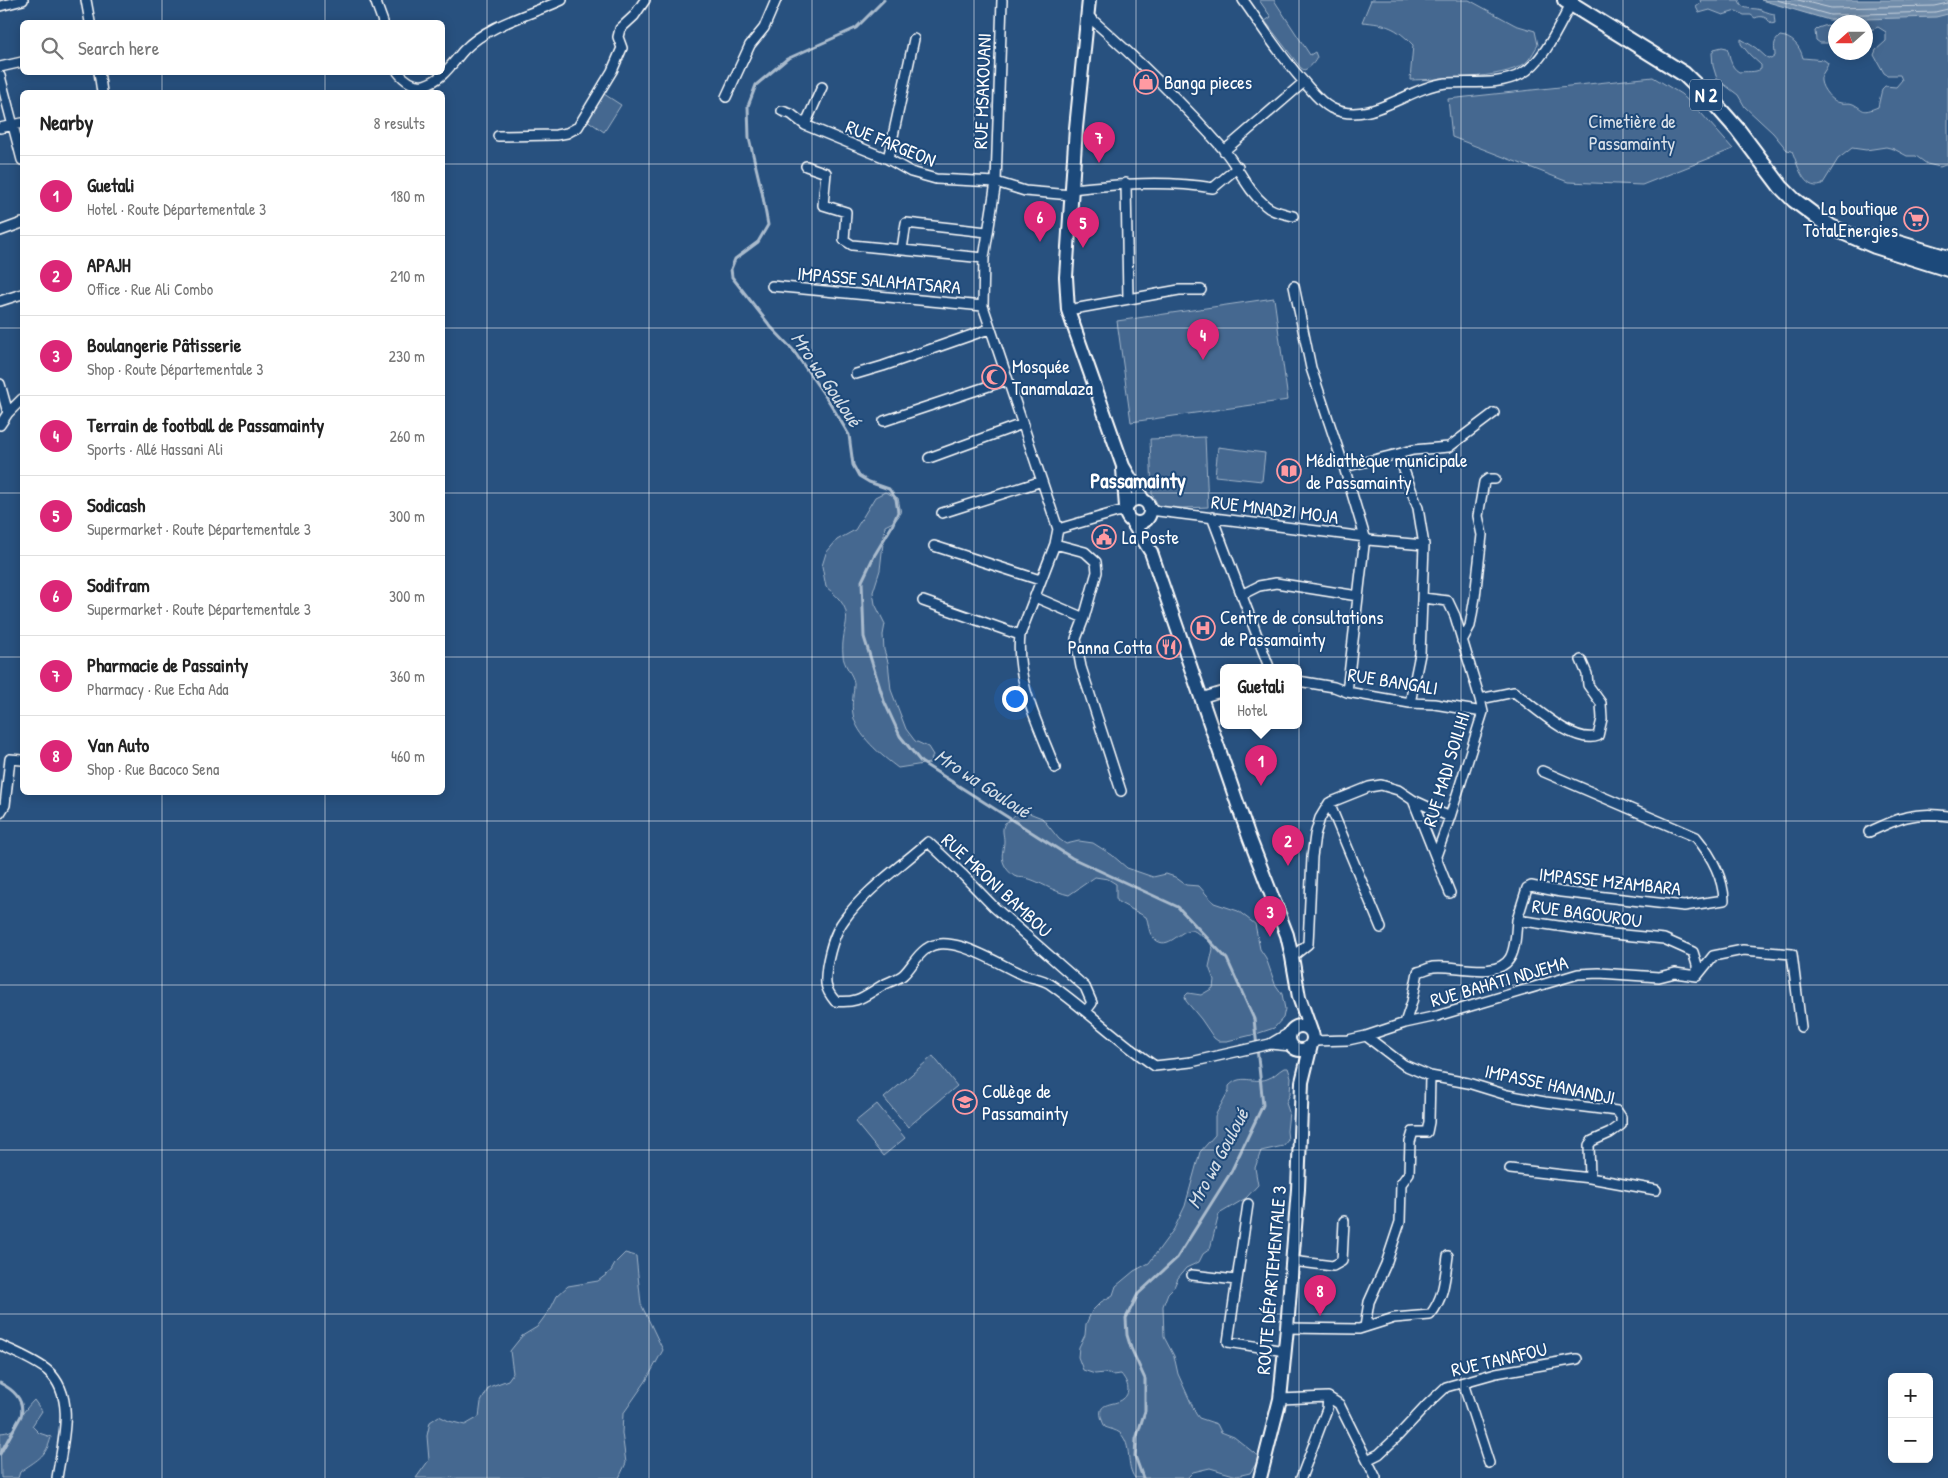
<!DOCTYPE html>
<meta charset="utf-8">
<style>
:root{--surface:#fff;--page:#f6f6f6;--text:#222;--muted:#767676;--line:#e0e0e0;--accent:#db2777}
body{margin:0;font-family:"Patrick Hand",sans-serif;background:var(--page);color:var(--text)}
.controls{position:absolute;right:15px;bottom:15px;display:grid;overflow:hidden;border-radius:8px;box-shadow:0 2px 12px #0003}
.controls button{width:45px;height:45px;display:grid;place-items:center;padding:0;border:0;border-bottom:1px solid var(--line);background:var(--surface);color:var(--text);font:25px sans-serif}
.compass{position:absolute;left:1828px;top:15px;width:45px;height:45px;border-radius:50%;background:var(--surface);box-shadow:0 2px 12px #0003;rotate:249deg}
.you{position:absolute;left:1014px;top:698px;width:18px;height:18px;margin:-12px;border:4px solid #fff;border-radius:50%;background:#1a73e8;box-shadow:0 0 0 8px #1a73e833}
.badge{display:grid;place-items:center;width:32px;height:32px;border-radius:50%;background:var(--accent);color:#fff;font-size:16px;font-weight:700}
.pin{position:absolute;translate:-50% -41px;filter:drop-shadow(0 1px 2px #0008)}
.pin::after{content:'';position:absolute;top:26px;width:18px;height:15px;background:inherit;clip-path:polygon(0 0,100% 0,50% 100%)}
.popup{position:absolute;left:1220px;top:664px;width:82px;height:65px;box-sizing:border-box;display:grid;place-content:center;border-radius:8px;background:var(--surface);filter:drop-shadow(0 1px 4px #0005);font-size:16px;white-space:nowrap;color:var(--muted)}
.popup b{font-size:19px;color:var(--text)}
.popup::after{content:'';position:absolute;left:50%;top:100%;margin-left:-10px;border:10px solid transparent;border-top-color:var(--surface)}
.list{margin:0;padding:0;list-style:none}
h2{display:flex;justify-content:space-between;align-items:center;height:65px;margin:0;padding:0 20px;font-size:21px}
h2 small{font-size:16px;font-weight:400;color:var(--muted)}
.list li{display:grid;grid-template-columns:32px 1fr auto;gap:15px;align-items:center;box-sizing:border-box;height:80px;padding:0 20px;border-top:1px solid var(--line)}
.list b{display:block;font-size:19px;white-space:nowrap}
.list p{margin:0;font-size:16px;white-space:nowrap;color:var(--muted)}
.list em{font-size:16px;font-style:normal;color:var(--muted)}
.icon{flex:none;width:28px;height:28px;fill:none;stroke:currentColor;stroke-width:2;stroke-linecap:round;stroke-linejoin:round}
.map{position:relative;flex:none;width:1948px;height:1478px;overflow:hidden}
.search{position:absolute;background:var(--surface);box-shadow:0 2px 12px #0003;left:20px;top:20px;width:425px;height:55px;display:flex;align-items:center;gap:12px;box-sizing:border-box;padding:0 18px;border-radius:8px;color:var(--muted);font-size:19px}
.panel{position:absolute;background:var(--surface);box-shadow:0 2px 12px #0003;left:20px;top:90px;width:425px;height:705px;border-radius:8px}
.map>svg:first-child{display:block}
.green{fill:#446890;stroke:#a2b4c8}
.water{fill:#718dab;stroke:#aabbcd}
.lines{fill:none;stroke-linecap:round;stroke-linejoin:round}
.shore{stroke:#c6d1dd;stroke-width:1}
.stream{stroke:#aabbcd;stroke-width:3}
.street-casing{stroke:#fff;stroke-width:12}
.secondary-casing{stroke:#fff;stroke-width:16}
.primary-casing{stroke:#fff;stroke-width:18}
.street{stroke:#1f4a7a;stroke-width:9}
.secondary{stroke:#1f4a7a;stroke-width:12}
.primary{stroke:#1f4a7a;stroke-width:14}
.grid{fill:none;stroke:#fff;stroke-width:1;stroke-opacity:0.55}
.labels{text-anchor:middle;dominant-baseline:central;stroke-width:4;stroke-linejoin:round;paint-order:stroke}
.shield{fill:#1f4a7a;stroke:#bcc9d7;stroke-width:1}
.shield-label{font-size:18px;font-weight:bold;fill:#fff}
.poi-label{font-size:19px;fill:#fff;stroke:#1f4a7a;text-anchor:start}
.street-label{font-size:19px;fill:#fff;stroke:#1f4a7a}
.park-label{font-size:19px;fill:#dae1e9;stroke:#1f4a7a}
.water-label{font-size:20px;font-style:italic;fill:#d4dde6;stroke:#1f4a7a}
.quarter-label{font-size:21px;font-weight:bold;fill:#fff;stroke:#1f4a7a}
</style>
<div class="map">
<svg width="1948" height="1478" viewBox="0 0 1948 1478">
<rect width="100%" height="100%" fill="#28517f"/>
<filter id="ink" filterUnits="userSpaceOnUse"><feTurbulence type="fractalNoise" baseFrequency=".02" numOctaves="2"/><feDisplacementMap in="SourceGraphic" scale="10" xChannelSelector="R" yChannelSelector="G"/><feConvolveMatrix kernelMatrix="1 2 1 2 8 2 1 2 1" color-interpolation-filters="sRGB"/></filter>
<g filter="url(#ink)">
<path class="green" d="M1259,0H1274L1310,55L1315,52L1317,57C1315,62 1310,68 1304,70L1301,68L1265,21L1271,17Z
M1371,0H1469L1515,25L1535,31L1538,45C1534,51 1530,60 1524,64C1502,79 1438,79 1410,80L1413,45C1396,27 1386,24 1362,22Z
M1700,0H1739C1742,10 1749,8 1757,9C1763,10 1768,13 1774,14L1775,23L1771,24C1767,17 1762,15 1755,18L1751,15H1744L1736,11L1723,15L1710,10L1699,13L1696,7L1701,3Z
M1948,0V164L1940,167L1927,164L1916,156H1907L1894,149L1886,147L1866,150L1852,148L1838,159L1822,185C1803,192 1797,162 1792,151L1787,150L1773,133L1745,107L1738,95L1717,79L1713,66L1712,53L1714,49L1722,47L1727,48C1731,57 1729,66 1739,72C1746,71 1755,73 1761,69V65L1750,55L1741,44V39L1756,48L1766,57L1771,59L1775,56C1775,47 1772,43 1780,36C1792,37 1800,46 1803,58L1824,60L1828,63C1827,70 1820,74 1821,81C1822,89 1832,102 1841,103C1845,104 1849,102 1853,104C1865,110 1861,114 1878,107L1882,89L1885,86L1896,87L1902,80L1900,75H1887L1884,73L1874,55L1876,50L1886,41V32L1878,27L1866,32V22H1848V15Z
M1827,25L1835,29V37L1831,39L1829,43H1820L1816,40L1815,31L1818,28Z
M1653,77L1681,94L1701,113L1733,149L1642,185L1568,182L1452,137L1448,99Z
M604,94L621,105L604,132L587,120Z
M1274,298L1288,400L1131,422L1117,321Z
M1205,437L1208,507L1160,509L1152,494L1150,439Z
M1218,447L1265,453L1262,481L1215,476Z
M885,492L898,498L901,513L895,521L885,526L880,570L873,592L875,604L885,624L883,635L884,650L888,662L891,690L906,729L915,741L928,747L933,755L930,763L898,768C882,756 856,735 853,714C851,704 854,693 854,683C853,674 843,665 843,655C840,623 861,614 826,587L822,566L826,553L837,540L855,530L875,497Z
M1024,811L1042,818L1059,839L1066,844L1079,841L1093,843L1112,855L1127,868L1153,877L1166,874L1175,877L1186,885L1199,886L1214,903L1238,911L1255,924L1260,949L1266,958L1275,984L1282,994L1285,1009L1283,1018L1274,1028L1256,1034L1227,1041H1218L1214,1038L1201,1019L1186,1001L1185,996L1188,993L1201,995L1213,988L1214,980L1209,967L1213,949C1210,941 1207,939 1200,935C1197,933 1195,930 1190,930C1178,931 1166,954 1152,936C1148,931 1149,923 1146,917L1118,902L1116,898V884L1108,879L1095,877L1069,895C1054,892 1039,881 1026,878C1021,877 1018,878 1014,876C1010,873 1006,869 1004,864C1000,855 1004,850 1004,841C1004,834 1001,830 1005,823C1013,819 1014,812 1024,811Z
M933,1056L957,1086L908,1127L884,1098Z
M1284,1068H1288L1291,1077L1290,1094L1286,1103L1289,1112L1287,1131L1288,1140L1283,1146L1261,1151L1255,1168L1258,1185L1246,1198L1219,1214L1210,1249L1203,1254L1199,1262L1186,1268L1178,1278L1174,1287L1168,1293L1163,1306L1164,1337L1174,1356L1178,1374L1196,1414L1199,1418L1217,1424L1221,1432L1234,1437L1259,1457L1258,1461L1250,1473L1237,1476L1210,1468L1193,1472L1187,1478H1135C1125,1465 1133,1446 1120,1433C1116,1430 1110,1429 1105,1427C1091,1399 1114,1407 1123,1399C1132,1392 1127,1381 1121,1374L1112,1375L1104,1373L1095,1374L1083,1370L1078,1357L1079,1347L1085,1335L1086,1324L1092,1311L1101,1302L1113,1295L1116,1286L1134,1271L1149,1263L1174,1229L1185,1206L1200,1152L1215,1135V1116L1229,1090V1086C1241,1073 1253,1084 1267,1079C1274,1077 1278,1071 1284,1068Z
M877,1104L905,1138L883,1156L855,1122Z
M625,1253L636,1256L641,1304L663,1350L646,1381L623,1414L622,1433L626,1463L619,1478H416L429,1460L427,1436L430,1422L439,1416L449,1421L465,1425L479,1417L481,1402L489,1387L508,1380L513,1373L510,1351L522,1336L537,1327L551,1308L557,1296L568,1286L598,1281L611,1271L616,1262Z
M34,1400L42,1411L32,1426L39,1433L51,1437C46,1458 36,1460 20,1472L18,1478H1L0,1433C17,1432 15,1425 23,1413C26,1409 30,1404 34,1400Z"/>
<path class="water" d="M1761,0H1948V14L1936,17L1829,20Z"/>
<g class="lines">
<path class="shore" d="M1777,0L1830,15L1935,12L1948,9
M1798,0L1831,8L1934,6L1948,3"/>
<path class="stream" d="M884,0L856,28L787,59L756,85L748,106L749,138L762,192L768,225L758,242L735,259L731,269L732,277L771,327L793,350L830,403L849,435L853,465L859,476L869,482L889,489L896,499L898,512L892,526L874,556L862,581L864,637L884,701L900,736L921,762L1072,858L1178,907L1227,959L1254,1019L1263,1105L1231,1172L1177,1258L1138,1294L1126,1318L1127,1335L1131,1348L1145,1379V1411L1136,1439L1135,1456L1143,1478
M0,1383C14,1390 25,1400 21,1416L0,1454"/>
<g class="street-casing">
<path id="street" d="M86,0L90,22
M375,0L383,22
M1002,0L996,182L984,258L983,306L1058,529L1055,544L1020,635C1015,681 1039,726 1055,768
M1243,0C1263,28 1281,57 1304,82C1312,91 1320,102 1331,108C1370,127 1408,87 1446,83C1470,81 1499,86 1521,74C1544,62 1559,26 1571,4
M0,6L23,0
M1088,16C1136,58 1182,102 1224,150C1239,168 1247,190 1265,205C1272,212 1283,213 1293,216
M0,67L22,62
M99,72L102,92
M398,72C404,80 414,87 424,85C443,80 452,63 464,50C489,24 530,15 562,0
M0,76L22,160
M726,97L750,45L764,28L776,0
M782,111L791,114L805,125L888,159L911,172L936,179L996,182L1025,191L1071,195
M805,125L822,87
M0,128L22,123
M498,136L556,135L567,133L578,127L612,71L622,48L618,37L620,29L634,16L645,0
M1224,151L1304,82
M888,159L914,39
M806,166L826,173L823,205L846,212L844,240L852,245L984,258
M1126,183L1128,299
M1072,189C1119,184 1166,180 1213,188L1238,167
M0,231L22,223
M902,249L906,223L987,232
M772,286L983,306
M1294,286L1311,368L1344,467L1365,537L1347,692
M0,301L22,294
M1068,310L1179,290H1201
M856,374L883,366L989,329
M0,384L8,413
M884,421L1007,380
M0,425L8,413L22,399
M1398,454L1413,450L1449,447L1494,413
M929,458L1022,424
M1344,467L1398,454L1418,508L1424,545L1420,654L1410,703
M1150,510L1365,537L1368,540L1424,545
M942,513L1042,481
M1212,517L1269,667
M1058,529L1117,512L1125,511
M1055,544L1085,552L1096,562L1097,572L1084,618L1076,639L1081,667L1121,791
M934,546L1040,580
M1241,595L1259,586L1276,583L1358,596
M1035,597L1084,618
M1423,598L1448,601L1455,616L1480,699L1483,712L1450,817L1436,856
M923,601L1020,635
M1462,641L1470,626L1475,597L1482,535L1478,516L1484,482L1488,479H1495
M1298,681L1334,687L1347,692L1410,703L1434,704L1483,712
M1201,698L1224,691
M1480,699L1514,692C1533,706 1574,745 1598,736L1602,719L1601,703L1588,685L1587,674L1581,660
M1413,800L1450,893
M1329,803L1381,928
M0,813L5,805L10,759L22,760
M1869,832C1899,818 1914,811 1948,816
M1517,920L1527,888L1531,886L1561,892L1684,906L1724,900C1723,877 1710,854 1696,837L1542,771
M1292,957L1308,944L1312,857L1315,835L1320,818L1329,803L1369,787L1381,785L1398,790L1413,800L1450,817
M1697,976L1713,956L1743,950L1792,954L1801,1027
M1086,1011L1092,1003L1085,987L994,907L962,874L928,842C901,866 864,891 844,920C834,933 830,950 827,966C825,982 824,988 835,1001C858,1004 864,996 883,985C889,982 898,979 903,975C912,967 915,957 926,949C949,931 998,964 1021,974C1030,978 1042,978 1050,984C1086,1009 1118,1041 1155,1066L1191,1062L1270,1044L1291,1046
M1405,1023L1412,1002L1418,972C1423,971 1428,968 1433,967C1455,964 1497,980 1510,958C1516,948 1516,931 1517,920L1613,934L1664,939L1693,952L1697,965V976
M1366,1036L1404,1065L1430,1076L1468,1083L1507,1095L1545,1102L1617,1111L1621,1117V1125L1610,1133L1592,1141L1589,1145L1590,1178L1656,1190
M1313,1041L1348,1040L1366,1036L1405,1023L1437,1016L1578,974L1599,973L1659,977L1675,973L1697,976
M1270,1044L1289,1033
M1510,1169L1590,1178
M1248,1204L1228,1342L1285,1351
M1292,1261L1333,1266L1342,1261L1344,1221
M1192,1275L1236,1280
M1365,1327L1369,1302L1386,1264L1400,1222L1401,1184L1409,1173L1410,1142L1413,1132H1427L1429,1122L1430,1076
M1287,1328L1359,1329L1394,1318L1430,1315C1444,1298 1445,1278 1448,1256
M0,1345C14,1352 37,1361 48,1371C77,1397 62,1444 57,1478
M1463,1383L1489,1463
M1280,1399L1328,1397L1339,1404L1376,1478
M1367,1460L1379,1454L1396,1438L1428,1404L1446,1387L1496,1373L1577,1359
M1301,1478L1327,1409L1328,1397"/>
</g>
<g class="secondary-casing">
<path id="secondary" d="M1089,0L1076,128L1066,277L1068,310L1123,466L1143,500
M1123,469L1126,507
M1126 511a12 12 0 1 1 24 0a12 12 0 1 1-24 0Z
M1132,522L1151,552L1249,837L1287,935L1292,957L1299,997L1311,1031
M1289 1038a12 12 0 1 1 24 0a12 12 0 1 1-24 0Z
M1260,1478L1280,1399L1287,1328L1298,1189L1302,1082L1311,1045"/>
</g>
<g class="primary-casing">
<path id="primary" d="M1565,0L1684,74L1716,105L1738,130L1781,187L1794,200L1814,215L1831,227L1875,246L1948,269
M1875,236L1948,258"/>
</g>
<use href="#street" class="street"/>
<use href="#secondary" class="secondary"/>
<use href="#primary" class="primary"/>
</g>
</g>
<path class="grid" d="M162,0V22M325,0V22M487,0V1478M649,0V1478M812,0V1478M974,0V1478M1136,0V1478M1299,0V1478M1461,0V1478M1623,0V1478M1786,0V1478M162,72V92M325,72V92M0,164H22M442,164H1948M0,328H22M442,328H1948M0,493H22M442,493H1948M0,657H22M442,657H1948M162,792V1478M325,792V1478M0,821H1948M0,985H1948M0,1150H1948M0,1314H1948"/>
<defs>
<g id="shop-ring" transform="scale(1.25)"><circle r="9.5" fill="#1f4a7a" stroke="#ff9aa2" stroke-width="1.5"/><path d="M-5-2.5h2.3a2.7 3.5 0 0 1 5.4 0H5L5.5 6h-11ZM-1.5-2.5h3a1.5 2.3 0 0 0-3 0Z" fill="#ff9aa2"/></g>
<g id="supermarket-ring" transform="scale(1.25)"><circle r="9.5" fill="#1f4a7a" stroke="#ff9aa2" stroke-width="1.5"/><path d="M-6-5.5h2.5l.6 2H6L4.5 2H-2.5L-4.4-4H-6ZM-1.5 3.2a1.3 1.3 0 1 0 .1 0ZM3 3.2a1.3 1.3 0 1 0 .1 0Z" fill="#ff9aa2"/></g>
<g id="mosque-ring" transform="scale(1.25)"><circle r="9.5" fill="#1f4a7a" stroke="#ff9aa2" stroke-width="1.5"/><path d="M3.5-4.9A6 6 0 1 0 3.5 4.9A5 5 0 1 1 3.5-4.9Z" fill="#ff9aa2"/></g>
<g id="library-ring" transform="scale(1.25)"><circle r="9.5" fill="#1f4a7a" stroke="#ff9aa2" stroke-width="1.5"/><path d="M-6-4Q-3-5.5-.7-3.5V5Q-3 3-6 4ZM6-4Q3-5.5 .7-3.5V5Q3 3 6 4Z" fill="#ff9aa2"/></g>
<g id="civic-ring" transform="scale(1.25)"><circle r="9.5" fill="#1f4a7a" stroke="#ff9aa2" stroke-width="1.5"/><path d="M-.6-6.5H3V-4.5H.6V-3L4-1V1h2V6H-6V1h2V-1L-.6-3ZM-1.2 2.5V6h2.4V2.5Z" fill="#ff9aa2"/></g>
<g id="hospital-ring" transform="scale(1.25)"><circle r="9.5" fill="#1f4a7a" stroke="#ff9aa2" stroke-width="1.5"/><path d="M-5-5h3v3.5h4V-5h3V5h-3V1.5h-4V5h-3Z" fill="#ff9aa2"/></g>
<g id="restaurant-ring" transform="scale(1.25)"><circle r="9.5" fill="#1f4a7a" stroke="#ff9aa2" stroke-width="1.5"/><path d="M-5-6h1v4h1v-4h1v4h1v-4h1v5L-1.5 .5V6h-2V.5L-5-1ZM5-6V6H3V1.5H1.5Q1.5-4 5-6Z" fill="#ff9aa2"/></g>
<g id="school-ring" transform="scale(1.25)"><circle r="9.5" fill="#1f4a7a" stroke="#ff9aa2" stroke-width="1.5"/><path d="M0-5L7-2L0 1L-7-2ZM-4 1L0 2.5L4 1V4Q0 6-4 4Z" fill="#ff9aa2"/></g>
</defs>
<g fill-rule="evenodd">
<use href="#shop-ring" x="1146" y="82"/>
<use href="#supermarket-ring" x="1916" y="219"/>
<use href="#mosque-ring" x="994" y="377"/>
<use href="#library-ring" x="1289" y="471"/>
<use href="#civic-ring" x="1104" y="537"/>
<use href="#hospital-ring" x="1203" y="628"/>
<use href="#restaurant-ring" x="1169" y="647"/>
<use href="#school-ring" x="965" y="1102"/>
</g>
<g class="labels">
<rect class="shield" x="1690" y="79.5" width="32" height="31" rx="4"/>
<g class="shield-label">
<text x="1706" y="95">N 2</text>
</g>
<g class="poi-label">
<text x="1164" y="82">Banga pieces</text>
<text x="1898" y="208" text-anchor="end">La boutique<tspan x="1898" dy="22">TotalEnergies</tspan></text>
<text x="1012" y="366">Mosquée<tspan x="1012" dy="22">Tanamalaza</tspan></text>
<text x="1306" y="460">Médiathèque municipale<tspan x="1306" dy="22">de Passamainty</tspan></text>
<text x="1122" y="537">La Poste</text>
<text x="1220" y="617">Centre de consultations<tspan x="1220" dy="22">de Passamainty</tspan></text>
<text x="1152" y="647" text-anchor="end">Panna Cotta</text>
<text x="982" y="1091">Collège de<tspan x="982" dy="22">Passamainty</tspan></text>
</g>
<g class="street-label">
<text transform="translate(982 91) rotate(-88)">RUE MSAKOUANI</text>
<text transform="translate(891 143) rotate(22)">RUE FARGEON</text>
<text transform="translate(879 280) rotate(5)">IMPASSE SALAMATSARA</text>
<text transform="translate(1275 509) rotate(7)">RUE MNADZI MOJA</text>
<text transform="translate(1393 681) rotate(9)">RUE BANGALI</text>
<text transform="translate(1446 769) rotate(-73)">RUE MADI SOILIHI</text>
<text transform="translate(1610 881) rotate(6)">IMPASSE MZAMBARA</text>
<text transform="translate(997 885) rotate(43)">RUE MRONI BAMBOU</text>
<text transform="translate(1587 913) rotate(8)">RUE BAGOUROU</text>
<text transform="translate(1499 981) rotate(-16)">RUE BAHATI NDJEMA</text>
<text transform="translate(1550 1084) rotate(12)">IMPASSE HANANDJI</text>
<text transform="translate(1271 1280) rotate(-85)">ROUTE DÉPARTEMENTALE 3</text>
<text transform="translate(1499 1359) rotate(-13)">RUE TANAFOU</text>
</g>
<g class="park-label">
<text x="1632" y="121">Cimetière de<tspan x="1632" dy="22">Passamaïnty</tspan></text>
</g>
<g class="water-label">
<text transform="translate(827 379) rotate(56)">Mro wa Gouloué</text>
<text transform="translate(983 783) rotate(33)">Mro wa Gouloué</text>
<text transform="translate(1217 1158) rotate(-62)">Mro wa Gouloué</text>
</g>
<g class="quarter-label">
<text x="1138" y="480">Passamainty</text>
</g>
</g>
</svg>
<div class="controls">
<button>+</button>
<button>−</button>
</div>
<svg class="compass" viewBox="-18 -18 36 36"><path d="M0-13l5 13h-10z" fill="#e53935"/><path d="M0 13l5-13h-10z" fill="#767676"/></svg>
<div class="you"></div>
<div class="pin badge" style="left:1261px;top:786px">1</div>
<div class="popup"><b>Guetali</b>Hotel</div>
<div class="pin badge" style="left:1288px;top:866px">2</div>
<div class="pin badge" style="left:1270px;top:937px">3</div>
<div class="pin badge" style="left:1203px;top:360px">4</div>
<div class="pin badge" style="left:1083px;top:248px">5</div>
<div class="pin badge" style="left:1040px;top:242px">6</div>
<div class="pin badge" style="left:1099px;top:163px">7</div>
<div class="pin badge" style="left:1320px;top:1316px">8</div>
<div class="search"><svg class="icon" aria-label="search" viewBox="0 0 24 24"><circle cx="10" cy="10" r="6"/><path d="M15 15l6 6"/></svg>Search here</div>
<section class="panel">
<h2>Nearby<small>8 results</small></h2>
<ul class="list">
<li><span class="badge">1</span><div><b>Guetali</b><p>Hotel · Route Départementale 3</p></div><em>180 m</em></li>
<li><span class="badge">2</span><div><b>APAJH</b><p>Office · Rue Ali Combo</p></div><em>210 m</em></li>
<li><span class="badge">3</span><div><b>Boulangerie Pâtisserie</b><p>Shop · Route Départementale 3</p></div><em>230 m</em></li>
<li><span class="badge">4</span><div><b>Terrain de football de Passamainty</b><p>Sports · Allé Hassani Ali</p></div><em>260 m</em></li>
<li><span class="badge">5</span><div><b>Sodicash</b><p>Supermarket · Route Départementale 3</p></div><em>300 m</em></li>
<li><span class="badge">6</span><div><b>Sodifram</b><p>Supermarket · Route Départementale 3</p></div><em>300 m</em></li>
<li><span class="badge">7</span><div><b>Pharmacie de Passainty</b><p>Pharmacy · Rue Echa Ada</p></div><em>360 m</em></li>
<li><span class="badge">8</span><div><b>Van Auto</b><p>Shop · Rue Bacoco Sena</p></div><em>460 m</em></li>
</ul>
</section>
</div>
